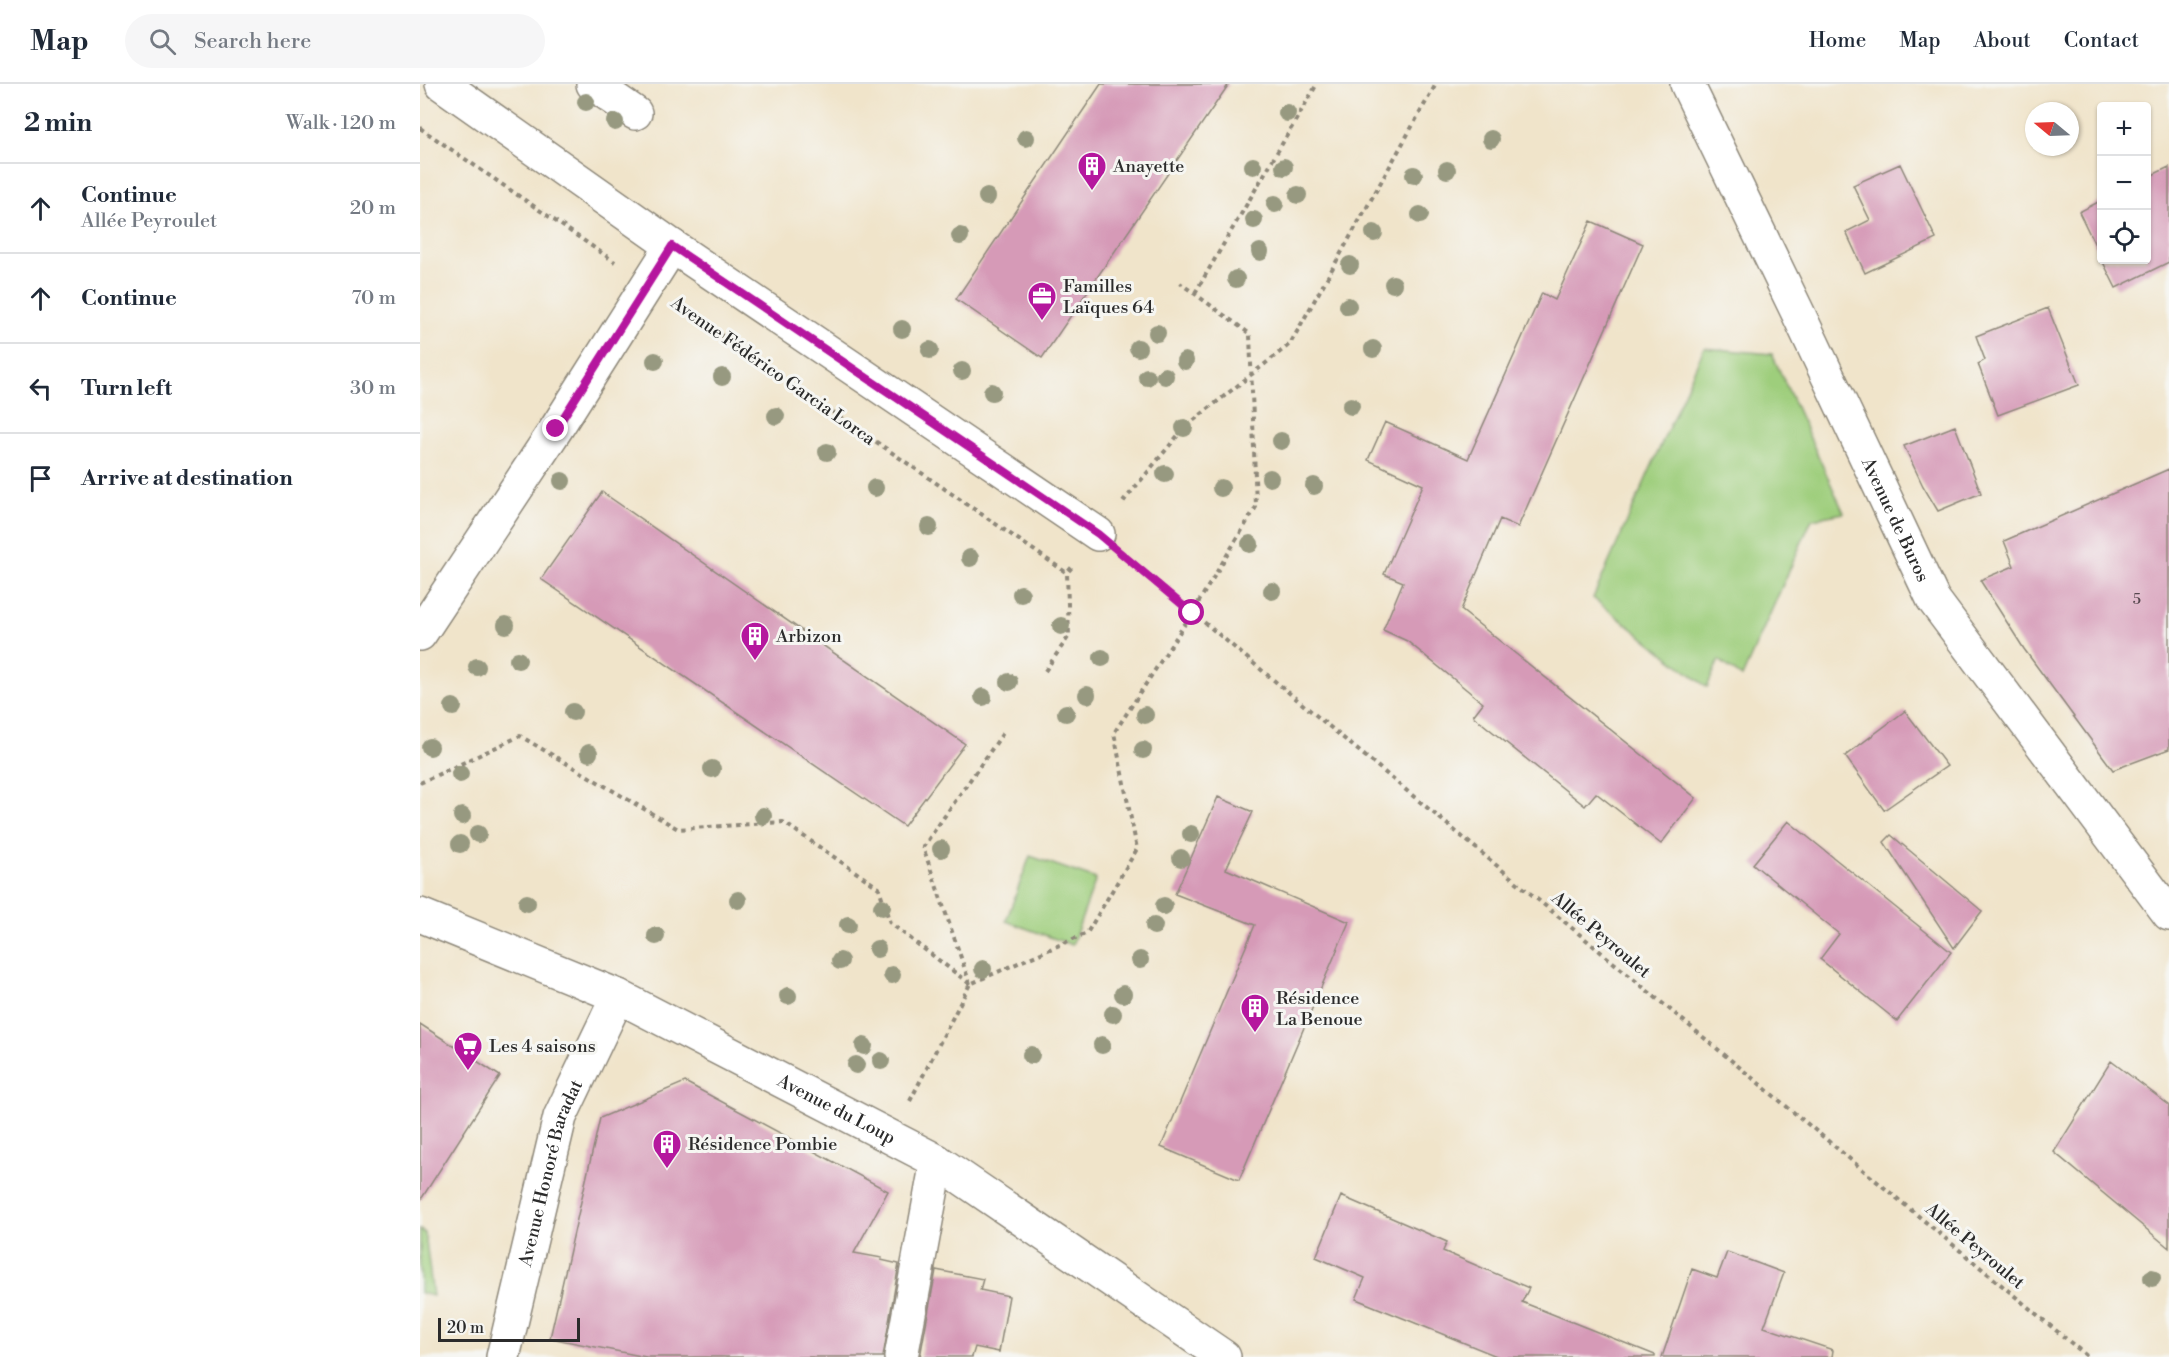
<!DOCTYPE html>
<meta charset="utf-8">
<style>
:root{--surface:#fff;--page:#f6f6f7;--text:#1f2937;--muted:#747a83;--line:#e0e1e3}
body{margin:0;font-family:"Libre Bodoni",serif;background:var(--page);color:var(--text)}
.controls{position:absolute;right:18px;top:18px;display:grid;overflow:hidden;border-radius:6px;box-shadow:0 2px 4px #0004}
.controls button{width:54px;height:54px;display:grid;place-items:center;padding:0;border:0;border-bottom:2px solid var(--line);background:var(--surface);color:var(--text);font:30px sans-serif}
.compass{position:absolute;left:1605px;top:18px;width:54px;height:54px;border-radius:50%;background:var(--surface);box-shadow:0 2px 4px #0004;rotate:289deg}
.scale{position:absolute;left:18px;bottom:15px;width:142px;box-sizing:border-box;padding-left:6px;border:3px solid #2b2b2b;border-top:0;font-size:16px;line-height:21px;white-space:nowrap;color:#2b2b2b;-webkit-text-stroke:4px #f6f6f2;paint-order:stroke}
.stop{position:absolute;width:18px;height:18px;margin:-14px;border:4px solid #b5179e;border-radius:50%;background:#fff}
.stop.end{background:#b5179e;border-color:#fff;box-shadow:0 2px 6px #0008}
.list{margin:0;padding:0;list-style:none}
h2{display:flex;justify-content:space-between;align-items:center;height:78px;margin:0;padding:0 24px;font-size:26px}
h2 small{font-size:20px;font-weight:400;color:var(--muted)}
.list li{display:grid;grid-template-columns:39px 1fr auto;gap:18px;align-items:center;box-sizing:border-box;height:90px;padding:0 24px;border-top:2px solid var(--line)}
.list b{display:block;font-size:22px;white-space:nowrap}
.list p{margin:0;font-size:20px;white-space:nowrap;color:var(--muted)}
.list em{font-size:20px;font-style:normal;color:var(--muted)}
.icon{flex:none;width:33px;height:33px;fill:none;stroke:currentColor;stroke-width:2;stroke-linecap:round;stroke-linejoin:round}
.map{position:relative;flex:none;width:1749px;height:1273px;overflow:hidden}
header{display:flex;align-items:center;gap:36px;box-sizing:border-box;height:84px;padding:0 30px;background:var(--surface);border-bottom:2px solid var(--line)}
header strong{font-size:28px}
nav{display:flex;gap:33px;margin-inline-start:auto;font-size:21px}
.search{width:420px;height:54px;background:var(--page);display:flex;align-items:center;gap:15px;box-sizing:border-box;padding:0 21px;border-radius:33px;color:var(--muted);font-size:22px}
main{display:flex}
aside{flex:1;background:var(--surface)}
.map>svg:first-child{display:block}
.green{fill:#9ece7c;stroke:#647c54;stroke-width:1.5}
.building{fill:#d69ab7}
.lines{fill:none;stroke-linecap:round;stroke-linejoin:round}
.minor-casing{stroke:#8e887a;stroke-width:36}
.path{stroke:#8e887a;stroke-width:4;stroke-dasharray:4.5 4.5;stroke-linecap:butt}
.minor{stroke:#fff;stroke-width:33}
.tree{fill:#979980}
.route{stroke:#b5179e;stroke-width:8}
.labels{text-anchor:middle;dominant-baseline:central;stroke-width:6;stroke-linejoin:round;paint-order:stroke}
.number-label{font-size:15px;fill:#56474e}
.poi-label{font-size:18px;fill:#2b2b2b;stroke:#f6f6f2;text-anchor:start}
.street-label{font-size:18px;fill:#2b2b2b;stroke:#f6f6f2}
</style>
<header>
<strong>Map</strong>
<div class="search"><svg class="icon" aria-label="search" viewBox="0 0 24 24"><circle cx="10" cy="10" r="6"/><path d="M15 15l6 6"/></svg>Search here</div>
<nav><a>Home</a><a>Map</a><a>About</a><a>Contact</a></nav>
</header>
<main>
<aside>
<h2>2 min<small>Walk · 120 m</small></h2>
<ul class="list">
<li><svg class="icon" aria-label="ahead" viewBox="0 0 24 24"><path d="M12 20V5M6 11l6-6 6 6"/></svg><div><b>Continue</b><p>Allée Peyroulet</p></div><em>20 m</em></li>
<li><svg class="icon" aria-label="ahead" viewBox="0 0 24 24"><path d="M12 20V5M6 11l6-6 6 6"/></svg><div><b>Continue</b></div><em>70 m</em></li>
<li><svg class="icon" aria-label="left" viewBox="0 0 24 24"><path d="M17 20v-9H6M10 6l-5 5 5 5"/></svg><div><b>Turn left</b></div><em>30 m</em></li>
<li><svg class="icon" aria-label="arrive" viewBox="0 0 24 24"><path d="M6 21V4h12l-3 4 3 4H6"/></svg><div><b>Arrive at destination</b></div></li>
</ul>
</aside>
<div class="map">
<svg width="1749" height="1273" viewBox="0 0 1749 1273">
<rect width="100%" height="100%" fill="#f6f6f2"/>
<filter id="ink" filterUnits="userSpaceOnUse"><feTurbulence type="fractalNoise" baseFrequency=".0167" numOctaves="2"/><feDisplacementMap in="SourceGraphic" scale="12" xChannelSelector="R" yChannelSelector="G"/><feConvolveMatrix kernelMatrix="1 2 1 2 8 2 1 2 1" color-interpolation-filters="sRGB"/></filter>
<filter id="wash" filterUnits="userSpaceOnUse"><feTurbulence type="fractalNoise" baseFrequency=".008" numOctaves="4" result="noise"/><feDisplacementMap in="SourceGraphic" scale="24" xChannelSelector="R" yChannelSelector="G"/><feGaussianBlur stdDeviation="1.35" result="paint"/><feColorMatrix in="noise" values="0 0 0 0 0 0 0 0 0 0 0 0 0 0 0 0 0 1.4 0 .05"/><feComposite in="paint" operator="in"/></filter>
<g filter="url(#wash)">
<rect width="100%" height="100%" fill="#f0e4ca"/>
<path class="green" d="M1284,264L1352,270L1424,429L1392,435L1322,593L1299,576L1287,603L1173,514Z
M610,772L676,795L652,861L586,837Z
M0,1146L5,1149L13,1212L0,1209Z"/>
<g id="blocks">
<path class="building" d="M681,0H809L622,274L536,215Z
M1480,80L1516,155L1445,189L1426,148L1450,136L1433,101Z
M1749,83V178L1696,204L1682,176H1726V94Z
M1682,116V175L1659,128Z
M1171,137L1223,160L1098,443L1080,435L1041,526L1276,714L1241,760L1176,709L1165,722L1053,632L1063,619L987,557L963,546L983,498L964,490L1003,401L948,376L965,338L1048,375L1122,209L1135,216Z
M1628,224L1659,301L1578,331L1558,280L1565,276L1556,252Z
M1535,342L1561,409L1518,427L1503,402L1484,362Z
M1749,385V665L1693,686L1604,565L1560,496L1594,482L1584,457Z
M182,408L545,660L484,742L121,495Z
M1485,627L1527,682L1464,726L1425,672Z
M798,713L833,728L806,785L929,838L819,1096L741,1063L835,841L755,810Z
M1368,737L1531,868L1477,937L1400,875L1419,850L1333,780Z
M1471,751L1562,827L1534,864L1464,758Z
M0,940L80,992L0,1117Z
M1691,977L1749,1021V1164L1634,1068Z
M265,998L468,1107L434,1169L462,1174L461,1176L479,1180L463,1273H226L130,1254L180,1034Z
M921,1112L1027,1158L1023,1167L1109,1204L1102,1218L1235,1271V1273H1079L936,1215L945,1194L896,1173Z
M1307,1168L1364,1189L1344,1243L1413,1266L1412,1273H1242L1272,1185L1297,1194Z
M516,1186L563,1195L560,1206L589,1212L579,1268L555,1263L552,1273H500Z"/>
</g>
</g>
<g filter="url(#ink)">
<use href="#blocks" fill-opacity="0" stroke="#8e887a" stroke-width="1.5"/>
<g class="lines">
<g class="minor-casing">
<g id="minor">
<path d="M22,0L252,162L678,450"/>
<path d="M173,0L215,29"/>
<path id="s1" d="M1267,0L1378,229L1513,515L1749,830"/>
<path d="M0,550L136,345L252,162"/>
<path id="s2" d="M0,831L198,912L517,1077L804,1273"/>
<path id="s3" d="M83,1273L140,1033L198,912"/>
<path d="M481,1273L517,1077"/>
</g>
</g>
<path class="path" d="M0,44L195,178
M775,209L897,0
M263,225L647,489
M703,418L764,344L870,260L1016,0
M708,475L1668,1273
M625,587L649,552L647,489L652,483
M0,699L100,652L258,745L363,738L459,804L470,839L550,900
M550,900L503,763L583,649
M490,1017L550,900L667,849L717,765L694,649L772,529L836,423L830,250L760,199"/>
<use href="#minor" class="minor"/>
</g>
<g class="tree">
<circle cx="166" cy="18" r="9"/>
<circle cx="867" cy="29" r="9"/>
<circle cx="195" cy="38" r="9"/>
<circle cx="606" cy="54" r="9"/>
<circle cx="1071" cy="55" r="9"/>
<circle cx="833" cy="82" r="9"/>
<circle cx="864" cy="83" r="9"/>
<circle cx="1027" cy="86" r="9"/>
<circle cx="994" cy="91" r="9"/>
<circle cx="878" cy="111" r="9"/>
<circle cx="567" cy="113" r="9"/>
<circle cx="855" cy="120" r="9"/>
<circle cx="1000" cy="131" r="9"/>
<circle cx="834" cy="136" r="9"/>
<circle cx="954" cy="149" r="9"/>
<circle cx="540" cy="152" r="9"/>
<circle cx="840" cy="168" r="9"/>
<circle cx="930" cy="181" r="9"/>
<circle cx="816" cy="195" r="9"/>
<circle cx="973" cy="200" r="9"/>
<circle cx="928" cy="222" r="9"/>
<circle cx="482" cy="245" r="9"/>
<circle cx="737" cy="249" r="9"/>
<circle cx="718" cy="264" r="9"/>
<circle cx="953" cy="265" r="9"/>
<circle cx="510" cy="266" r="9"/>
<circle cx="235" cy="277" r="9"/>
<circle cx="765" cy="277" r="9"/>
<circle cx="542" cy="287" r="9"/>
<circle cx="745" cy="292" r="9"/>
<circle cx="302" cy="293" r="9"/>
<circle cx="727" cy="293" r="9"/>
<circle cx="572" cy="308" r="9"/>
<circle cx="931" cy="322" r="9"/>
<circle cx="356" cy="332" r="9"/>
<circle cx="764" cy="344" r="9"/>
<circle cx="861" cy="357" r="9"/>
<circle cx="407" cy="368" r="9"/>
<circle cx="745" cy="390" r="9"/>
<circle cx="850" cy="394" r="9"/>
<circle cx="142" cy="397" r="9"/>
<circle cx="894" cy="402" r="9"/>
<circle cx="455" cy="404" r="9"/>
<circle cx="801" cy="404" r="9"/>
<circle cx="509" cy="443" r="9"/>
<circle cx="830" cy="460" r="9"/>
<circle cx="550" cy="474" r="9"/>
<circle cx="852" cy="507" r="9"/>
<circle cx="601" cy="510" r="9"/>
<circle cx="86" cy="541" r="9"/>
<circle cx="641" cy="542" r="9"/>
<circle cx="682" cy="574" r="9"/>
<circle cx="98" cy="576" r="9"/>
<circle cx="57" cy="583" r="9"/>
<circle cx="589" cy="598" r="9"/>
<circle cx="667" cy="611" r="9"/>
<circle cx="563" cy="613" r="9"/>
<circle cx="33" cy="623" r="9"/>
<circle cx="153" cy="628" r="9"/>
<circle cx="646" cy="629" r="9"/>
<circle cx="725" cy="631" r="9"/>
<circle cx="10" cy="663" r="9"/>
<circle cx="723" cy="666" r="9"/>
<circle cx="169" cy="669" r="9"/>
<circle cx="292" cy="685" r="9"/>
<circle cx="40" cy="690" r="9"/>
<circle cx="42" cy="732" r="9"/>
<circle cx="343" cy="732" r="9"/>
<circle cx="58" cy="750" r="9"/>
<circle cx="771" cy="750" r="9"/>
<circle cx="40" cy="760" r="9"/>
<circle cx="521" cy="765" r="9"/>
<circle cx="761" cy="774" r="9"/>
<circle cx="318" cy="816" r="9"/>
<circle cx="107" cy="819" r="9"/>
<circle cx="744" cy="822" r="9"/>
<circle cx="462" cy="823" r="9"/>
<circle cx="428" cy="841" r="9"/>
<circle cx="734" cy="842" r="9"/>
<circle cx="236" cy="852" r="9"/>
<circle cx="457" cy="865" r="9"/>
<circle cx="720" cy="876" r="9"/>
<circle cx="420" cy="877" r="9"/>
<circle cx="563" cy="885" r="9"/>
<circle cx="472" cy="891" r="9"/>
<circle cx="703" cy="910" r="9"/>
<circle cx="368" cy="912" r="9"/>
<circle cx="693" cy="930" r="9"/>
<circle cx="682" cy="961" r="9"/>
<circle cx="444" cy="962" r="9"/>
<circle cx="611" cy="971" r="9"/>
<circle cx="461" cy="977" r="9"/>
<circle cx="436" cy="981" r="9"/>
<circle cx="1732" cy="1194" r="9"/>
</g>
</g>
<g class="lines" filter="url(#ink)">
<path class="route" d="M136,345L252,162L678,450L772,529"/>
</g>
<defs>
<g id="building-pin" transform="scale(1.5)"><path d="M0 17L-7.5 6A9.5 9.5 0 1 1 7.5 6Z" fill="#b5179e" stroke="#f6f6f2"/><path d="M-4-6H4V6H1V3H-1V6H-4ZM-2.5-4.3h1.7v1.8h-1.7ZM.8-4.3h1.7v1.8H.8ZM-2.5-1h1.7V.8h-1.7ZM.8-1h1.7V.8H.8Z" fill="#fff"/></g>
<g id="office-pin" transform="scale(1.5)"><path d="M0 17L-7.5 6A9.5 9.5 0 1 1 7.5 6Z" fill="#b5179e" stroke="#f6f6f2"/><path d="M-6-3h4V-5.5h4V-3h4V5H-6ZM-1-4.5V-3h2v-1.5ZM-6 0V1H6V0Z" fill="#fff"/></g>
<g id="supermarket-pin" transform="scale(1.5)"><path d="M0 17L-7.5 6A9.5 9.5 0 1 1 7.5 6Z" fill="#b5179e" stroke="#f6f6f2"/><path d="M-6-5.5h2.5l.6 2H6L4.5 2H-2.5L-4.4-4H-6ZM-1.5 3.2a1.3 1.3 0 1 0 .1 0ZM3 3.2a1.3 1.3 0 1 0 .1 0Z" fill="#fff"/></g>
</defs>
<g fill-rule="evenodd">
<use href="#building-pin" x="672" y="82"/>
<use href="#office-pin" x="622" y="212"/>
<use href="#building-pin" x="335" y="552"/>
<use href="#building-pin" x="835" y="924"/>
<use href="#supermarket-pin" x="48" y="962"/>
<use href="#building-pin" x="247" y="1060"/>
</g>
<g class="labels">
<g class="number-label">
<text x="1717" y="515">5</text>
</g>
<g class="poi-label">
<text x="693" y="82">Anayette</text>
<text x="643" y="202">Familles<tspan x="643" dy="21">Laïques 64</tspan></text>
<text x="356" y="552">Arbizon</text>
<text x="856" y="914">Résidence<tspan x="856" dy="21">La Benoue</tspan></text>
<text x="69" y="962">Les 4 saisons</text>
<text x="268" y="1060">Résidence Pombie</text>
</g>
<g class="street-label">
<text transform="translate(353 287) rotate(35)">Avenue Fédérico Garcia Lorca</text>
<text stroke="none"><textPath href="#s1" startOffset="483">Avenue de Buros</textPath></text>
<text transform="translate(1181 851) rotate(40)">Allée Peyroulet</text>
<text stroke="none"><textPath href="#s2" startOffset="460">Avenue du Loup</textPath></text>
<text stroke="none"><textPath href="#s3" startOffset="190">Avenue Honoré Baradat</textPath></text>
<text transform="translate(1555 1162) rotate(40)">Allée Peyroulet</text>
</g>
</g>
</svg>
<div class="controls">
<button>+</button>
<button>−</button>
<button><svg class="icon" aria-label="locate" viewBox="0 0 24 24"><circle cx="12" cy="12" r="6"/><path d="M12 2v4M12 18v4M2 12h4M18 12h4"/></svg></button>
</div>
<svg class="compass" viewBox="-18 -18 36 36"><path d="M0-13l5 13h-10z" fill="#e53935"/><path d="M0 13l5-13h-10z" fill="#747a83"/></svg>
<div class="scale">20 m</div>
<div class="stop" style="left:772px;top:529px"></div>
<div class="stop end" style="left:136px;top:345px"></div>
</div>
</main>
